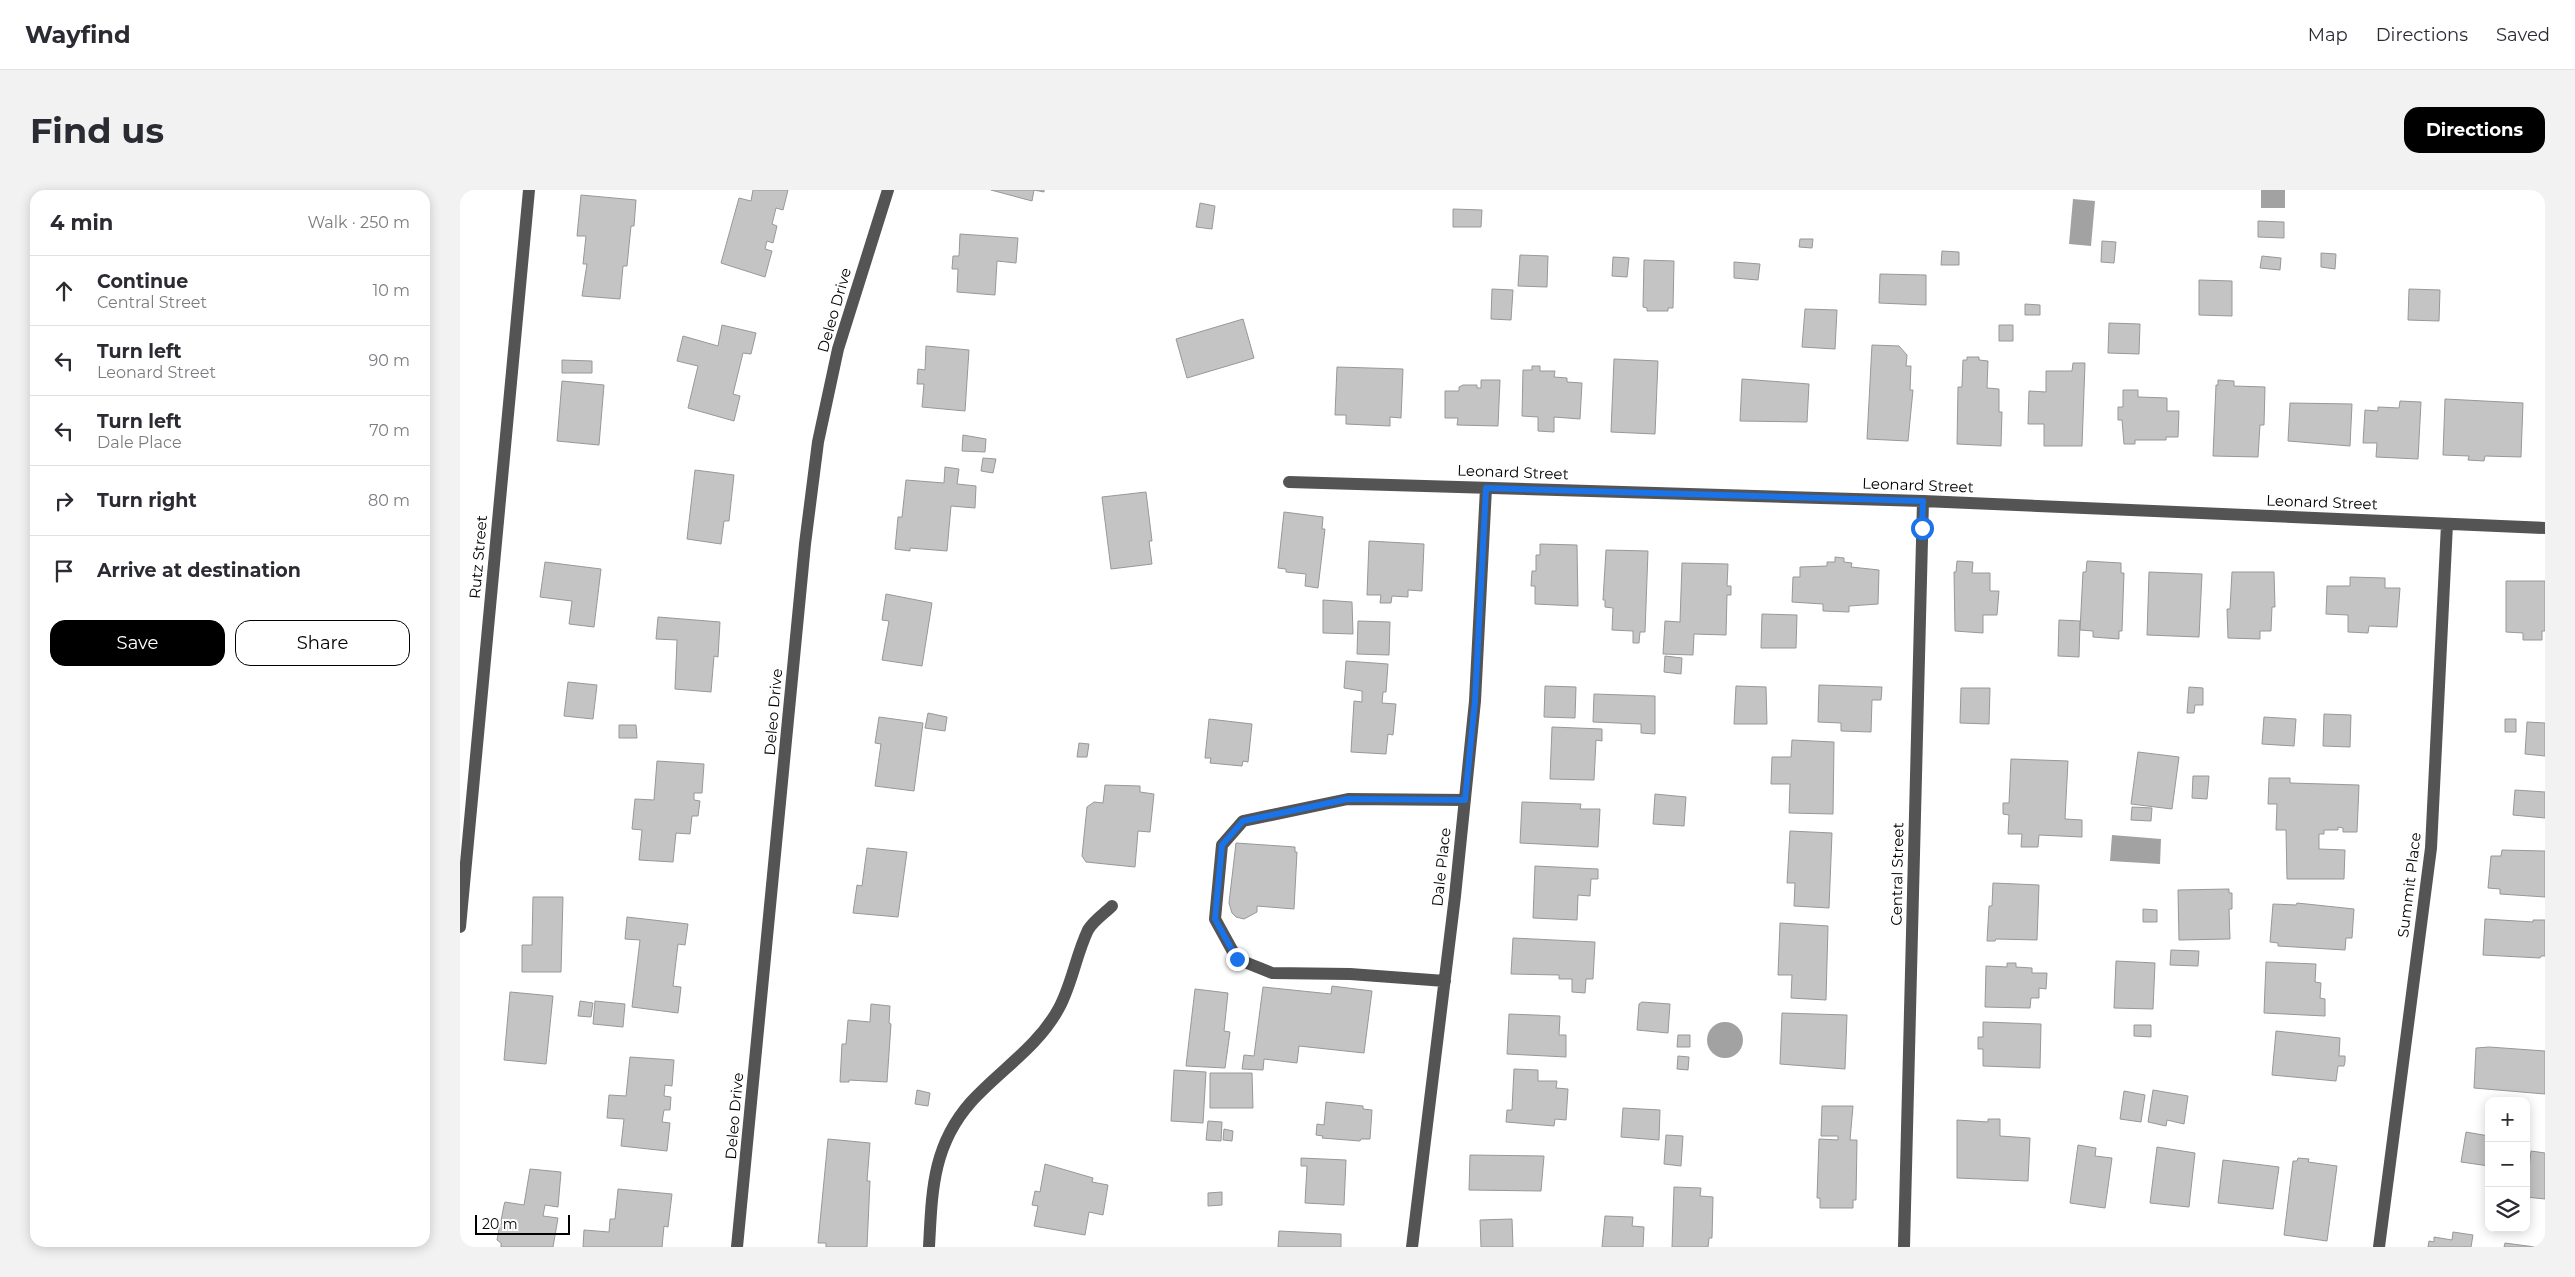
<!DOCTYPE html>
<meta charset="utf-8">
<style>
:root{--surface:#fff;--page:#f2f2f3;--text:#2b2b33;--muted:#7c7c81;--line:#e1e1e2;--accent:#000}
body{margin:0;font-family:Montserrat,sans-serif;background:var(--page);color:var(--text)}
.controls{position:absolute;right:15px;bottom:15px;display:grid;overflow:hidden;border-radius:10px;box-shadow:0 2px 12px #0003}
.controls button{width:45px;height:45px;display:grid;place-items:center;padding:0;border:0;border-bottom:1px solid var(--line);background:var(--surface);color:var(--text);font:25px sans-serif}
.scale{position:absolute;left:15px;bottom:12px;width:95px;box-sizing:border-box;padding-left:5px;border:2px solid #000;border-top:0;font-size:14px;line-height:18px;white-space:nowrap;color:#000;-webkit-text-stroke:4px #fff;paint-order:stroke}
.stop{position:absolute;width:15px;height:15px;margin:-11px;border:4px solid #1a73e8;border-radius:50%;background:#fff}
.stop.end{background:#1a73e8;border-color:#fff;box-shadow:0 1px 5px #0008}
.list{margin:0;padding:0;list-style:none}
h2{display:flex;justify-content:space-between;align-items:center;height:65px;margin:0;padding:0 20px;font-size:21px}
h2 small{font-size:16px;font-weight:400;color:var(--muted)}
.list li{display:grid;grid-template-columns:32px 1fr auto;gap:15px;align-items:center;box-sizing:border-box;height:70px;padding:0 20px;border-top:1px solid var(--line)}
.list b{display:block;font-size:19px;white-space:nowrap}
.list p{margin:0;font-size:16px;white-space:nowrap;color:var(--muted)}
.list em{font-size:16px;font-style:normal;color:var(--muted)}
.actions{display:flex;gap:10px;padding:15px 20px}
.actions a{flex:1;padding:11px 0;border:1px solid var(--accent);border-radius:15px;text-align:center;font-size:18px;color:var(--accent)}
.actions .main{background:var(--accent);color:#fff}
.icon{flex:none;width:28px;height:28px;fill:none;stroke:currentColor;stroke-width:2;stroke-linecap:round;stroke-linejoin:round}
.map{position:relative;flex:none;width:2085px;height:1057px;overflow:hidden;border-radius:15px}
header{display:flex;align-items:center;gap:30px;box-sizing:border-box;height:70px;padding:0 25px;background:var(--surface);border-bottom:1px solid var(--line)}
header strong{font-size:24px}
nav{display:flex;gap:28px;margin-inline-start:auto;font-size:18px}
.intro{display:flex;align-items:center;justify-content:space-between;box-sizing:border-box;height:120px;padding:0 30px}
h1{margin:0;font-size:35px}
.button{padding:12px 22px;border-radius:15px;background:var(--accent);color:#fff;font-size:18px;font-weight:700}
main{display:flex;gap:30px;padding:0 30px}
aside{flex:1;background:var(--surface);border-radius:15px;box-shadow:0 2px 12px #0003}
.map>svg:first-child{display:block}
.water{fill:#a2a2a2}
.building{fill:#c4c4c4;stroke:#989898}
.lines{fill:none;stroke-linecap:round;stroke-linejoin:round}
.minor{stroke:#545454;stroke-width:12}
.route{stroke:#1a73e8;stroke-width:6}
.labels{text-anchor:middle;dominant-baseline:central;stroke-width:5;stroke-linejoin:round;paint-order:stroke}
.street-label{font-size:15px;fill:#000;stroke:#fff}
</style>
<header>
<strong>Wayfind</strong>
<nav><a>Map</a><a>Directions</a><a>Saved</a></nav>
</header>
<div class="intro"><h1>Find us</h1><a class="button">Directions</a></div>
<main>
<aside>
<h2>4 min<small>Walk · 250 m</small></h2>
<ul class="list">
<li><svg class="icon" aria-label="ahead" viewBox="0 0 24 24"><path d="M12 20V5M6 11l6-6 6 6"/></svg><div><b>Continue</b><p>Central Street</p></div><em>10 m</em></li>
<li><svg class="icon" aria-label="left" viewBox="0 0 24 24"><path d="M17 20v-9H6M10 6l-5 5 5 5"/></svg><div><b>Turn left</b><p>Leonard Street</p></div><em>90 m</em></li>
<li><svg class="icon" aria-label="left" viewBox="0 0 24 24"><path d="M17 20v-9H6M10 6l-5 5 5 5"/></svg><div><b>Turn left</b><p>Dale Place</p></div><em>70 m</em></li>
<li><svg class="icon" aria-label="right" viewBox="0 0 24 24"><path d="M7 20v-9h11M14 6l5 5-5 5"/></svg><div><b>Turn right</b></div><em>80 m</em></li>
<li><svg class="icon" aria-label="arrive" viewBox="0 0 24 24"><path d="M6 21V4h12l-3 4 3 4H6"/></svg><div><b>Arrive at destination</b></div></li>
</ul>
<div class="actions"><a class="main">Save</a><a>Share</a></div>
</aside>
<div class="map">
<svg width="2085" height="1057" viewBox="0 0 2085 1057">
<rect width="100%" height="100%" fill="#fff"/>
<path class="water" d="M1801,0H1825V18H1801Z
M1613,9L1635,11L1631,56L1609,54Z
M1652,645L1701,649L1700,674L1650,671Z
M1247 850a18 18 0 1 1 36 0a18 18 0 1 1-36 0Z"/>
<path class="building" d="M293,0H328L323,20L316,18L312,34L317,36L313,53L307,51L305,59L312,61L305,87L261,73L279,8L291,11Z
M531,0H584V2L574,0L572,11Z
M121,5L176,10L174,36H171L167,76H163L160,109L122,106L127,74H123L126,46H117Z
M740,13L755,16L752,39L736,37Z
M993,19L1022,20L1021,37H993Z
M1798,31L1824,32V48L1798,47Z
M500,44L558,48L556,73L537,71L535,105L497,102L498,79H492L493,66H499Z
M1340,49H1353L1352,58L1339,57Z
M1642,51L1656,52L1654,73L1641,72Z
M1482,61L1499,62V75H1481Z
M1861,63L1876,64L1875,79L1861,77Z
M1060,65L1088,66L1087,97L1058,96Z
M1802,66L1821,68L1820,80L1800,78Z
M1153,67L1169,68L1167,87L1152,86Z
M1184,70L1214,71L1213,118H1208V121H1187V118L1183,117Z
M1274,72L1300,74L1298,90L1274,88Z
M1420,84L1466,85V115L1419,113Z
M1739,90L1772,91V126L1739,125Z
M1032,99L1053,100L1051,130L1031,129Z
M1949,99L1980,100L1979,131L1948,130Z
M1565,114L1580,115V125H1565Z
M1345,119L1377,120L1375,159L1342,157Z
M783,129L794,168L727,188L716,149Z
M1649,133L1680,134L1679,164L1648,163Z
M262,135L296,143L291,164L283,163L273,204L280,206L274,231L228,218L238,176L217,171L223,146L258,156Z
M1539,135H1553V151H1539Z
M1412,155L1439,156L1447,165L1446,176H1451L1450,200H1453L1448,251L1407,249Z
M466,156L509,160L505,221L462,217L464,194H457L458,179L465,180Z
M1507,167H1519V170L1528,171L1527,198L1539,199V222H1542L1541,256L1497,254L1498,197H1502L1503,170H1507Z
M1154,169L1198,171L1195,244L1151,242Z
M102,170L132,171V183H102Z
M1613,173H1625L1622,256H1584V234H1568L1569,201L1586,202V181H1612Z
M1072,176H1080V181H1095L1094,187L1107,188V192L1122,193L1120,229L1094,227V242L1078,241V227L1062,226L1063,180H1072Z
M877,177L943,179L941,228L930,227V236L886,234V225H875Z
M1282,189L1349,194L1347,232L1280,231Z
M1021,190H1040L1038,236L997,235L998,228H985V201H999V197L1003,195H1017V198H1021Z
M1758,190L1774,191V196L1805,197L1804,235H1800L1798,267L1753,266L1756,195H1758Z
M102,191L144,195L139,255L97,251Z
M1663,200H1678V207L1707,208V221H1719L1718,247H1706V250H1675V254H1664L1662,230H1658V217H1663Z
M1985,209L2063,213L2061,267L2025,266L2024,271L2008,270L2009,266L1983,265Z
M1940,211L1961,212L1958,269L1916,267L1917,253H1903L1905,220L1918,221V217L1939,218Z
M1830,213L1892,214L1890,256L1828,251Z
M503,245L526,249L525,262L502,261Z
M523,268L536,269L533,283L521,281Z
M485,277L499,279L497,294L516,296L515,318L491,316L487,361L450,358V361L435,359L438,327H442L446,290L484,293Z
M235,280L274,285L269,331H264L261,354L227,349Z
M686,302L692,351H689L692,374L651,379L642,307Z
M824,322L863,327L862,339H865L858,398L845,396L846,384L826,382V379L818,378Z
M909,351L964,354L962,401L948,400V407L932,406L931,413H920L921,405H907Z
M1080,354L1117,355L1118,416L1075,414V396H1071L1072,381H1076V365H1080Z
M1146,360L1188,361L1185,442H1180L1179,453H1173V441L1152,440L1153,418L1145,417V410H1143Z
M1375,367L1384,368V372L1392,373L1391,377L1419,380L1418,414L1389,416V422L1363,421V414L1332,412L1333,387H1340V377L1367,376V372H1375Z
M1497,371L1513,372L1512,383H1530V401H1539L1537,425H1523V443L1495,441L1494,382H1496Z
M1627,371L1661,373V383H1664L1662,441H1659V449L1633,447V441L1620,440L1623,382H1626Z
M85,372L141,379L134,437L109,434L112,411L80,407Z
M1222,373L1268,374L1267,396H1271V405H1267L1266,445L1234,444L1233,465L1203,464L1205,431L1220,432Z
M1689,382L1742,384L1739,447L1687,445Z
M1772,382H1814L1815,417H1812L1811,441H1800V449L1768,448L1767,419H1770Z
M1890,387L1925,388V398H1940L1937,437L1909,436L1908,443L1888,442V425L1866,424L1867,396H1890Z
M2046,391H2085V441H2082V450H2063V443L2046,442Z
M426,404L472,413L462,476L422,470L429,431L422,430Z
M863,410L892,412L893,444L863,443Z
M1302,424L1337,425L1336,458H1301Z
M198,427L260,432L258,467L254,466L251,502L215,499L217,450L196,449Z
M1599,430L1620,431L1619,467L1598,466Z
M898,431L930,432L929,465L897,464Z
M1205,466L1222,468L1221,484L1204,482Z
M886,471L928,474L926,502H923L922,513L936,514L933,545L928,544L926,564L891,562L894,511L902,512V501L884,498Z
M108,492L137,495L133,529L104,526Z
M1359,495L1422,497L1421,510H1412L1411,542L1381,541V533L1358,532Z
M1085,496L1116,497L1115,528L1084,527Z
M1276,496L1306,497L1307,534H1274Z
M1729,497L1743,498V515H1735L1734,523H1727Z
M1501,498H1530L1529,534L1500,533Z
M1134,504L1195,506V544L1181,543V534L1133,532Z
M468,523L487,527L485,541L465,538Z
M1864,524L1891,525L1890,557L1863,556Z
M419,527L463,533L454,601L415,596L421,554L415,553Z
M1804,527L1836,529L1834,556L1802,554Z
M749,529L792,534L788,572L783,571L782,576L750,573L751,568H745Z
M2045,529H2056V542H2045Z
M2067,532L2085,533V566L2065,564Z
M159,535H176L177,548H159Z
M1092,537L1142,539V551L1136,550L1134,590L1090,589Z
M1332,550L1374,552L1373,624L1329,623L1330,594H1311L1312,567H1331Z
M619,553L629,554L627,567H617Z
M1678,562L1719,567L1712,619L1671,614Z
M1551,569L1608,571L1605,629L1622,630V647L1579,645L1578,657H1561L1562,644H1548L1549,625L1543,624V613H1549Z
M197,571L244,574L242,603H234V610L240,611L238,626H232L230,644L216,643L213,672L179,670L182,640L172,639L175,609L194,610Z
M1733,586H1749L1747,609L1732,608Z
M1809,588H1830V593L1899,595L1897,642H1883V638L1878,637V640H1864V644H1859V659L1885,660L1884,689H1827L1826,640H1816L1817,614H1808Z
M645,595L680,596V602L694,604L690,642L678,641L675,677L626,672L622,666L627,617L634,612L643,613Z
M2055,600L2085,602V628L2053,625Z
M1195,604L1226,607L1224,636L1193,634Z
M1062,612L1121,614L1120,619H1140L1138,657L1060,653Z
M1672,617L1692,618L1691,631L1671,630Z
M1330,641L1372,643L1369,718L1334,716L1335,693H1327Z
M776,653L835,657V662H837L834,719L797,716V722L784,729L776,727L772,723L769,713Z
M407,658L447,662L438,727L393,723L397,695L402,696Z
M2042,660L2085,661V707L2040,704V699L2028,698L2031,666H2041Z
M1075,676L1138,679V689H1131L1130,706L1118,705L1117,730L1073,728Z
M1533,693L1579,695L1577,750L1536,749L1535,751H1527L1529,716H1532Z
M1769,699V703H1772V719H1769L1770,749L1719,750L1718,700Z
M73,707H103L101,782H62V755H72Z
M1837,713L1894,719L1892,748H1886L1885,760L1818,756V753L1810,752L1813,714L1836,715Z
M1683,719L1697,720V732H1683Z
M167,727L228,734L225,755L218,754L213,796L221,797L218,823L172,817L180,750L165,749Z
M2025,729L2073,732V730H2085V766H2081L2080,768L2023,765Z
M1320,733L1368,736L1366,810L1331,808L1332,785H1318Z
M1053,748L1135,752L1133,789H1126L1125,803L1112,802V789H1099V785L1051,784Z
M1711,760L1739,761L1738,776L1710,775Z
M1656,771L1695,773L1693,819L1654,818Z
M1806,772L1856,774L1855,792L1861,793L1860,808L1865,809V826L1804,823Z
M1547,773H1556V777L1572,778V783H1587L1586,799L1579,798V808H1571L1570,818L1525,817L1526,776L1547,777Z
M872,796L912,801L904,863L839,856L837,873L804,869L803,880L782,879L784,865L794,866L803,797L871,804Z
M735,799L768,803L764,841L770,842L765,878L726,876Z
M50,802L93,806L86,874L44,870Z
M120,811L133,813L131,827L118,826Z
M135,811L165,814L163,837L133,834Z
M1182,812L1210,814L1208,843L1177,840L1179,814Z
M411,814L430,816L429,833L431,834L427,892L389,890V892H380L382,854H386L388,830L410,832Z
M1322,823L1387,825L1385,879L1320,874Z
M1049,824L1100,826L1099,845H1106V867L1047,864Z
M1523,832L1581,834L1580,878L1523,876V859H1518V847H1523Z
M1674,835H1691V847L1674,846Z
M1816,841L1880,848L1879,866H1885V872L1884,876H1878L1876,891L1812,885Z
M1218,845H1230V857H1217Z
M2029,857L2085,861V904L2014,898L2016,858Z
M1218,866L1229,867L1228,880L1217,879Z
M170,867L214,870L212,896L205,895L204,906L211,907L210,920H204L202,932L210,933L207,961L161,956L164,929L147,928L149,905L166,906Z
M1054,879L1078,880V891H1097L1096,898L1108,899L1106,930L1095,929L1094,936L1046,932L1047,920H1052Z
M714,880L746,882L743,933L711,931Z
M750,883H792L793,918H750Z
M457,900L470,903L468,916L455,914Z
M1693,900L1728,906L1724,934L1707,930L1706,936L1688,932Z
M1664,901L1685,905L1681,932L1660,929Z
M866,912L903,916V919L912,920L910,949H901L900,951L862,948L863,946L856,945L857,934L864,935Z
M1362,916H1393L1390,950H1397L1396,1010H1393V1018H1360V1008H1357L1359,949L1378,950V946H1361Z
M1163,918L1200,920L1199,950L1161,947Z
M1528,929H1540V946L1570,948L1568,991L1497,988V930L1528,932Z
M748,931L762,932L761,951L746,950Z
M764,939L773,941L772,951L763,950Z
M2006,942L2029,946V976L2001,972Z
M1206,945L1223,946L1221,976L1204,974Z
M368,949L410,953L407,991H410L407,1057H366V1053H358Z
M1618,955L1636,958L1635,966L1652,968L1645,1018L1610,1013Z
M1697,957L1735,963L1729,1017L1690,1013Z
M2071,961L2085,963V1009L2066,1007Z
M1010,965L1084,966L1081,1001L1009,1000Z
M841,968L886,970L884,1015L845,1013L847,976H841Z
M1838,968L1849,969L1848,972L1877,976L1867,1051L1824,1045L1833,971H1837Z
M1763,970L1819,977L1813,1019L1758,1013Z
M585,974L633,988L632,992L648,995L643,1025L629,1022L625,1045L574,1036L578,1016L572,1015L575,1001L580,1002Z
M70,979L101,982L98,1017L85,1015L83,1026L98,1028L93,1057H41V1053L37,1050L40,1034H42L41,1031L44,1015L45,1012L64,1015Z
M1214,997L1241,998L1240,1006L1253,1007L1252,1048H1249L1248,1057H1212Z
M158,999L212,1004L208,1037L204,1036L202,1057H123L124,1040L149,1042L150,1029H155Z
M762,1002V1015L748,1016V1003Z
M1145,1026L1173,1027L1172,1036L1184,1037L1183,1057H1142Z
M1052,1029L1053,1057H1021L1020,1030Z
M819,1041L881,1044V1057H818Z
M1993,1042L2013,1045L2011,1057H1968L1969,1051L1974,1052V1047L1992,1050Z
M2045,1053L2075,1057H2044Z"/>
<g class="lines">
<path class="minor" d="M829,292L1463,311L2085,338
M0,737L69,0
M985,791L890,784L812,783L777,769L755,729L762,655L783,631L888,609L1005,610
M277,1057L345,354L358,252L378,159L428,0
M469,1057C472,1002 472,956 511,912C540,880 578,857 599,818C612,794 616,765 628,740C633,731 645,723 652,716
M952,1057L995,706L1015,511L1026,298
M1444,1057L1463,311
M1919,1057L1971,658L1987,334"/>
</g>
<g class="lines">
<path class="route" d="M777,769L755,729L762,655L783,631L888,609L1005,610L1015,511L1026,298L1463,311L1462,338"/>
</g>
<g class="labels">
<g class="street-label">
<text transform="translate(374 120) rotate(-74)">Deleo Drive</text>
<text transform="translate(1053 282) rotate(2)">Leonard Street</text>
<text transform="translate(1458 295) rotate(2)">Leonard Street</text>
<text transform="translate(1862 312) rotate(2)">Leonard Street</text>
<text transform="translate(18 367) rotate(-85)">Rutz Street</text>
<text transform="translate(313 522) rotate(-85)">Deleo Drive</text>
<text transform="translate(981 677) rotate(-84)">Dale Place</text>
<text transform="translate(1437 684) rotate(-89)">Central Street</text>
<text transform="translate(1949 695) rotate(-83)">Summit Place</text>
<text transform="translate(274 926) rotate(-85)">Deleo Drive</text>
</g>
</g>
</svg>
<div class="controls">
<button>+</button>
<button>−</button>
<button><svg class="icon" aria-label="layers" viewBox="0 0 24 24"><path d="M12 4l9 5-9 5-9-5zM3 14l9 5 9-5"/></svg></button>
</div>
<div class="scale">20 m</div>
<div class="stop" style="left:1462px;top:338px"></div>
<div class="stop end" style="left:777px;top:769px"></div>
</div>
</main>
